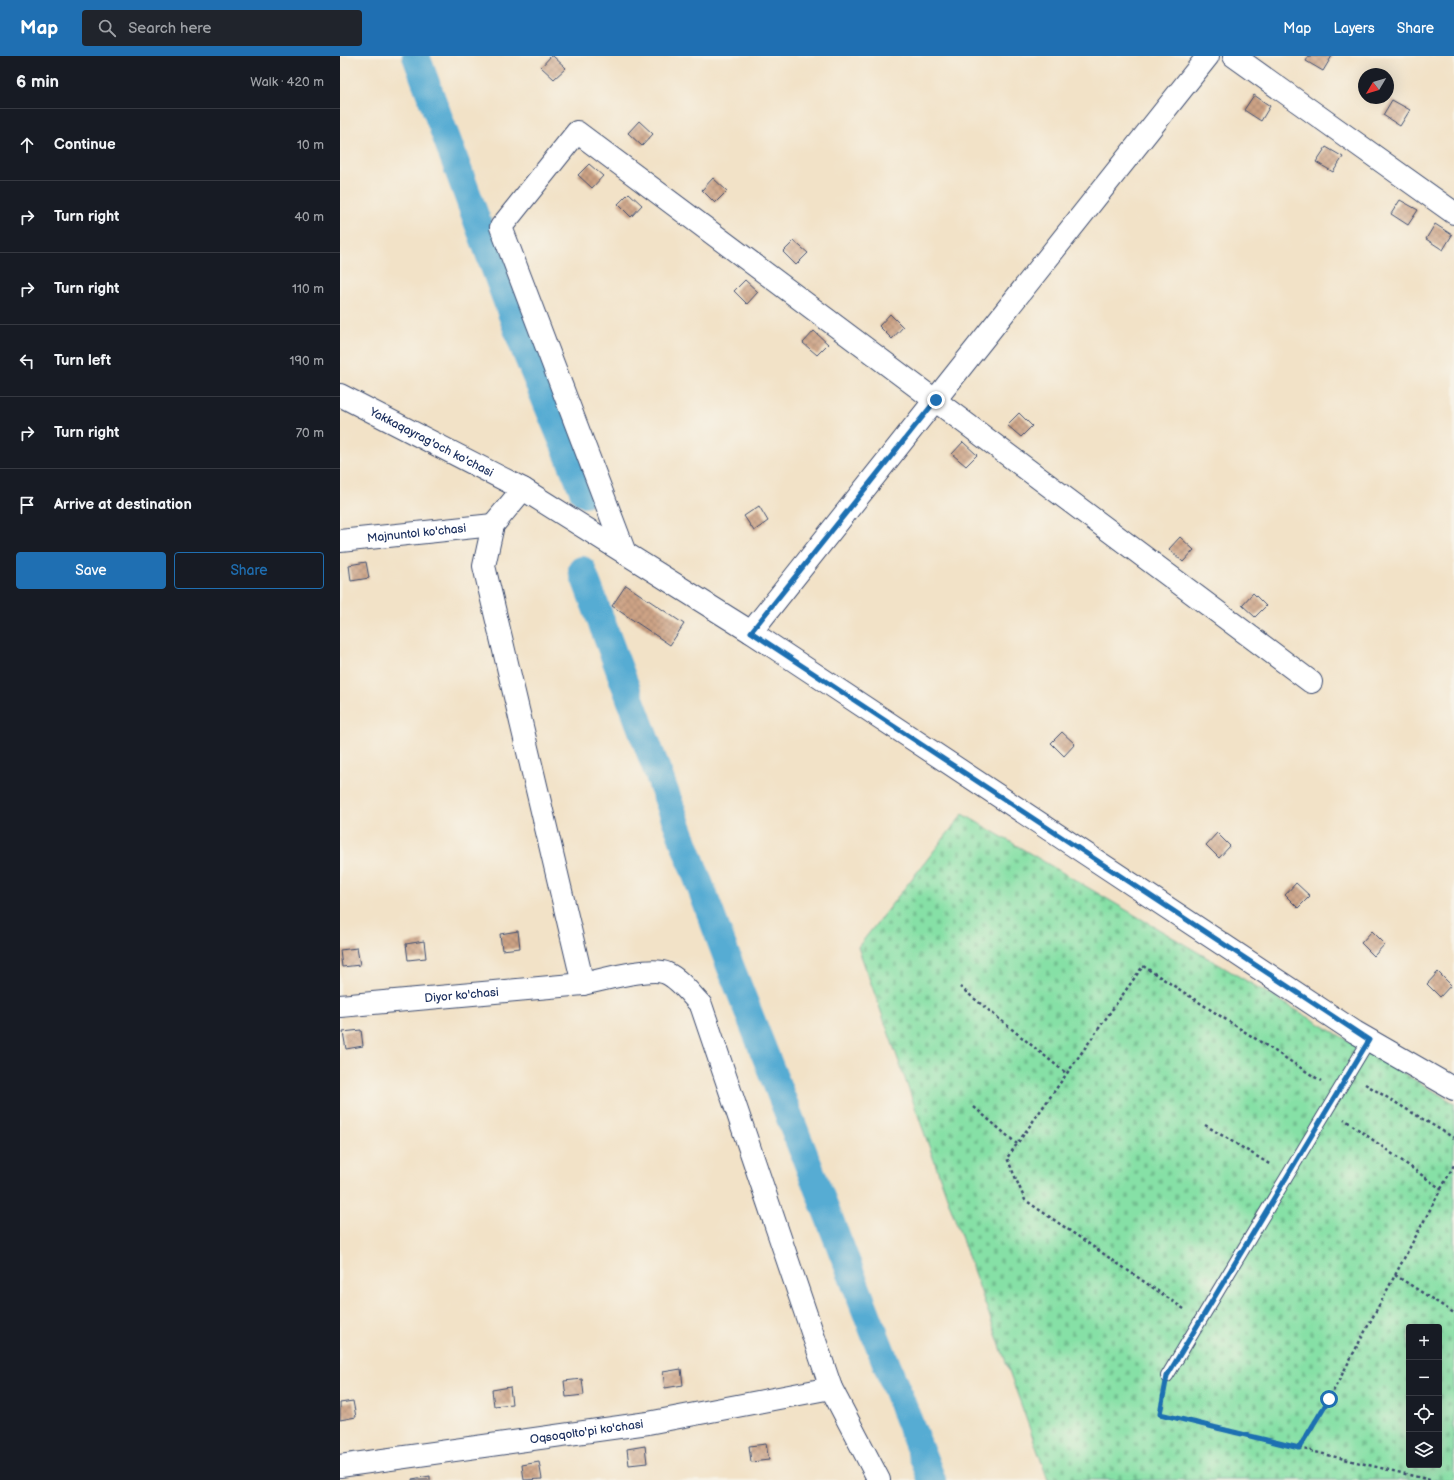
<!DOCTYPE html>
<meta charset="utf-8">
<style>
:root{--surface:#171b24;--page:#20242c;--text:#f1f3f6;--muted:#9ea1a6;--line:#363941;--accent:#1f6fb2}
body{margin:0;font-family:"Balsamiq Sans",sans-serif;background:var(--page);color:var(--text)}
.controls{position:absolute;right:12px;bottom:12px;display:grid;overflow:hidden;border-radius:4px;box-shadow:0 4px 16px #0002}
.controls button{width:36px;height:36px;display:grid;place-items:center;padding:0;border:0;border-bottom:1px solid var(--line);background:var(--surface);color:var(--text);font:20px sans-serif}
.compass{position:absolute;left:1018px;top:12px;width:36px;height:36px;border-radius:50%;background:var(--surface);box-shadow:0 4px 16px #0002;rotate:232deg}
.stop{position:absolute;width:12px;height:12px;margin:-9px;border:3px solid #1f6fb2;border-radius:50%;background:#fff}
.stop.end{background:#1f6fb2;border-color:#fff;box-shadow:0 1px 4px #0008}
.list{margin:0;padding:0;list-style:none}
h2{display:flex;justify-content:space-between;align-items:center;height:52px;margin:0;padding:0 16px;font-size:17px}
h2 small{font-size:13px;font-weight:400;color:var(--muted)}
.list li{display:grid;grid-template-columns:26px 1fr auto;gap:12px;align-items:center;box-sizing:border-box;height:72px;padding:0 16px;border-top:1px solid var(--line)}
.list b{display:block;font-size:15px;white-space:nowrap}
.list em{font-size:13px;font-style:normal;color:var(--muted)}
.actions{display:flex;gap:8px;padding:12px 16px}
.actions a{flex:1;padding:9px 0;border:1px solid var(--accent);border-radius:4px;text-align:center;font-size:14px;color:var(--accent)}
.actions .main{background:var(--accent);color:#fff}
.icon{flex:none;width:22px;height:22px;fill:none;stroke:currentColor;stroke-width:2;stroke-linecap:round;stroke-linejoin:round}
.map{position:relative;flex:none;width:1114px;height:1424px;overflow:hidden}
header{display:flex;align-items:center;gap:24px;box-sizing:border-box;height:56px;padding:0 20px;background:var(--accent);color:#fff}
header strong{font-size:19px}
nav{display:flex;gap:22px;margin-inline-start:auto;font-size:14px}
.search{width:280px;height:36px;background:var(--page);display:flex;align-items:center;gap:10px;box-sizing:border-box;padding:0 14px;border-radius:4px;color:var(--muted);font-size:15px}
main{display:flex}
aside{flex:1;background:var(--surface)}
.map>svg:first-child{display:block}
.cemetery{fill:url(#cemetery-stones);stroke:#508882;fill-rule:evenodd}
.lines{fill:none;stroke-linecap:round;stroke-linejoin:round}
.canal{stroke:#57acd3;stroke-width:28}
.building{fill:url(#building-cross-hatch)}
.service-casing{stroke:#3b4a6e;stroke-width:14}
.minor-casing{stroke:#3b4a6e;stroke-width:24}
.path{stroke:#3b4a6e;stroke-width:2.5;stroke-dasharray:3 3;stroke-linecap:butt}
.service{stroke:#fff;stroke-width:12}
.minor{stroke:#fff;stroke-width:22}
.route{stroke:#1f6fb2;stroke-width:5}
.labels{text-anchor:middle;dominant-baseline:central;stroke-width:4;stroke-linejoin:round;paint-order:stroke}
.street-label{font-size:12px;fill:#1b2f5e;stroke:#f7f3e8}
</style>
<header>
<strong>Map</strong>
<div class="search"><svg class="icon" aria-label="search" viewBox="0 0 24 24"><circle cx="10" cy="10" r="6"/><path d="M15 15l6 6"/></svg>Search here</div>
<nav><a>Map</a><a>Layers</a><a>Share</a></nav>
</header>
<main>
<aside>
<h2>6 min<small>Walk · 420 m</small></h2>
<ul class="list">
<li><svg class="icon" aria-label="ahead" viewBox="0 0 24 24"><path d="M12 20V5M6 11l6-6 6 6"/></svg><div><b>Continue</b></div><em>10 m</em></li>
<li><svg class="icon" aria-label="right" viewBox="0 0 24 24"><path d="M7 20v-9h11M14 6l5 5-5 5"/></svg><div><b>Turn right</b></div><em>40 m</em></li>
<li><svg class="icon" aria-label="right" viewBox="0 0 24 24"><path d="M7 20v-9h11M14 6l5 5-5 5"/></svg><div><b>Turn right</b></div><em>110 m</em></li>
<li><svg class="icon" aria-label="left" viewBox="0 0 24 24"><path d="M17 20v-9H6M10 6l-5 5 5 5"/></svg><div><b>Turn left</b></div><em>190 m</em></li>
<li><svg class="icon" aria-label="right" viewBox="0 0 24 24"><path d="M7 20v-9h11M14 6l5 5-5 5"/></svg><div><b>Turn right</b></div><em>70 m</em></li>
<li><svg class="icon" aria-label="arrive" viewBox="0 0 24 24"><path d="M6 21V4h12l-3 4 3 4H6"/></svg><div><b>Arrive at destination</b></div></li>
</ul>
<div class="actions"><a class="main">Save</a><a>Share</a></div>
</aside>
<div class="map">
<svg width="1114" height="1424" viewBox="0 0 1114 1424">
<defs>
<pattern id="cemetery-stones" width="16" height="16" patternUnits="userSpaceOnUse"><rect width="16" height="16" fill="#86e0a6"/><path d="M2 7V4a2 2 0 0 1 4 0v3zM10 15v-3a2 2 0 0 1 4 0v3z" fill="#73c091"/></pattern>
<pattern id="building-cross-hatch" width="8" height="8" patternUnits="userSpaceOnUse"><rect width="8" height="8" fill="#cda385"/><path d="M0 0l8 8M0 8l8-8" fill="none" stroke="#a68570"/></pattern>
</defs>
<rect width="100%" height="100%" fill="#f7f3e8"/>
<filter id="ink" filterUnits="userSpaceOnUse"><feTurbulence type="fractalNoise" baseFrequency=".025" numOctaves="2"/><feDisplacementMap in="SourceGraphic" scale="8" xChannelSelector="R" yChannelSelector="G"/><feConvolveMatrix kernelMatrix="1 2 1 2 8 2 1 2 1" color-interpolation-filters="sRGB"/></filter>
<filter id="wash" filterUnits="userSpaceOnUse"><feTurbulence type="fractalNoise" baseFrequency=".012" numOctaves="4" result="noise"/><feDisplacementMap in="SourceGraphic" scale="16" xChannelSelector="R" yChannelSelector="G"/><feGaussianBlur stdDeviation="0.9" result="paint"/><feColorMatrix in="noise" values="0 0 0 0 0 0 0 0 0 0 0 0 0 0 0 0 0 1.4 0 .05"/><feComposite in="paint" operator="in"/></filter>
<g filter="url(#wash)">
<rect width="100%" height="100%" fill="#f2e2c7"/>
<path class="cemetery" d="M623,758L1114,1047V1424H708L518,891ZM1069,1271H1099V1409H1069Z"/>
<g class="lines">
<path class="canal" d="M76,0L186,297L244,437
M242,514L389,907L592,1424"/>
</g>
<g id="blocks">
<path class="building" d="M211,0H213L226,12L214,23L201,11Z
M969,0H992L983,15L966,5Z
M914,39L930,50L921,65L904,54Z
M1052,44L1070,54L1060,70L1043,59Z
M299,65L313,78L302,90L288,77Z
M986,91L1003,101L993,116L976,106Z
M249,108L263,120L252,132L238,119Z
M373,122L387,135L375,147L362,134Z
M289,137L302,149L291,161L278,148Z
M1060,144L1078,154L1068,169L1051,158Z
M1095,168L1112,179L1103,194L1086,183Z
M454,185L468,197L456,209L443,196Z
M405,224L418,236L407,248L394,235Z
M550,258L563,271L552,283L539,270Z
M474,275L488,288L477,299L463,287Z
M679,357L692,370L681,381L667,369Z
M623,386L637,399L626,410L612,398Z
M419,450L428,465L414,475L404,460Z
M840,481L854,494L843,506L829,493Z
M26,506L29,522L11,525L9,509Z
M286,529L344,568L330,589L272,550Z
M913,537L926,550L915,561L902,549Z
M722,676L735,688L724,700L711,687Z
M877,777L890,790L879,802L866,789Z
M956,827L970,840L958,852L945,839Z
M178,875L180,892L162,894L160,878Z
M1032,875L1045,888L1034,900L1021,887Z
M84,885L86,902L68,904L66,888Z
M17,892L20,909L2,911L0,894Z
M1098,916L1111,929L1100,941L1087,928Z
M21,974L23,990L6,993L3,976Z
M341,1313L343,1329L325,1332L323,1316Z
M242,1323L244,1339L226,1341L224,1325Z
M170,1331L172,1348L154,1350L152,1334Z
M13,1345L16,1361L0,1364V1347Z
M426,1388L429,1404L411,1406L409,1390Z
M305,1390L307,1407L289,1409L287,1393Z
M199,1406L202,1423L184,1424L182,1409Z
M90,1420V1424H72V1423Z"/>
</g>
</g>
<g filter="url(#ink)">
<use href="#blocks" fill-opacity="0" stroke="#3b4a6e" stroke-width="1"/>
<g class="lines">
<g class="service-casing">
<path id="service" d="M827,1320L1029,984"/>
</g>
<g class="minor-casing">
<g id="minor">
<path d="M894,0L1114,157"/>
<path id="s1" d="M0,339L183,433L411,576L1015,976L1114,1033"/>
<path d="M183,433L153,469L144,510L243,928C261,924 311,910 326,917C340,923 351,939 361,949L491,1332L539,1424"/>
<path id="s2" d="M0,485L153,469"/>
<path d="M285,497L161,171L237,76L971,626"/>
<path d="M411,576L868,0"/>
<path id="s3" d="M0,950L243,928"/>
<path id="s4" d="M0,1410L308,1367L491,1332"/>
</g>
</g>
<path class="path" d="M620,931L727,1018
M1025,1028L1114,1082
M634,1051L677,1088
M865,1069L931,1109
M1101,1133L1114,1109
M1055,1219L1114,1257
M844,1253L685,1144L667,1102L803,910L981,1025
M823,1339L820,1358L1090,1424
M959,1392L989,1343L1101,1133L1004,1063"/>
<use href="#service" class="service"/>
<use href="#minor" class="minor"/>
</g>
</g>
<g class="lines" filter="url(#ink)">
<path class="route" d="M596,344L411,576L1029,984L827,1320L820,1358L959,1392L989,1343"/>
</g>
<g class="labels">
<g class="street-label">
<text stroke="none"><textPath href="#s1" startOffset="103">Yakkaqayrag'och ko'chasi</textPath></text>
<text stroke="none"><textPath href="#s2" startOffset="77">Majnuntol ko'chasi</textPath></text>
<text stroke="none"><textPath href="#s3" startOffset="122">Diyor ko'chasi</textPath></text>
<text stroke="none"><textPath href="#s4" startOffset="249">Oqsoqolto'pi ko'chasi</textPath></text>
</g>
</g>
</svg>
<div class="controls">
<button>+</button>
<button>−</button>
<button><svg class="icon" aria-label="locate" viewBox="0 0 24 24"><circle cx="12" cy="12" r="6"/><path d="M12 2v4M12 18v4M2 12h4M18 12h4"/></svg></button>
<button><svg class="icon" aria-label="layers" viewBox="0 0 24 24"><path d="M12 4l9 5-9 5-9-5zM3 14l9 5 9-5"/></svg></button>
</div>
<svg class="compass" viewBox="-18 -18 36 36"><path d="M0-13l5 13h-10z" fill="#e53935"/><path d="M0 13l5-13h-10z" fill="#9ea1a6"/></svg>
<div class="stop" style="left:989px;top:1343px"></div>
<div class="stop end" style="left:596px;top:344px"></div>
</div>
</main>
